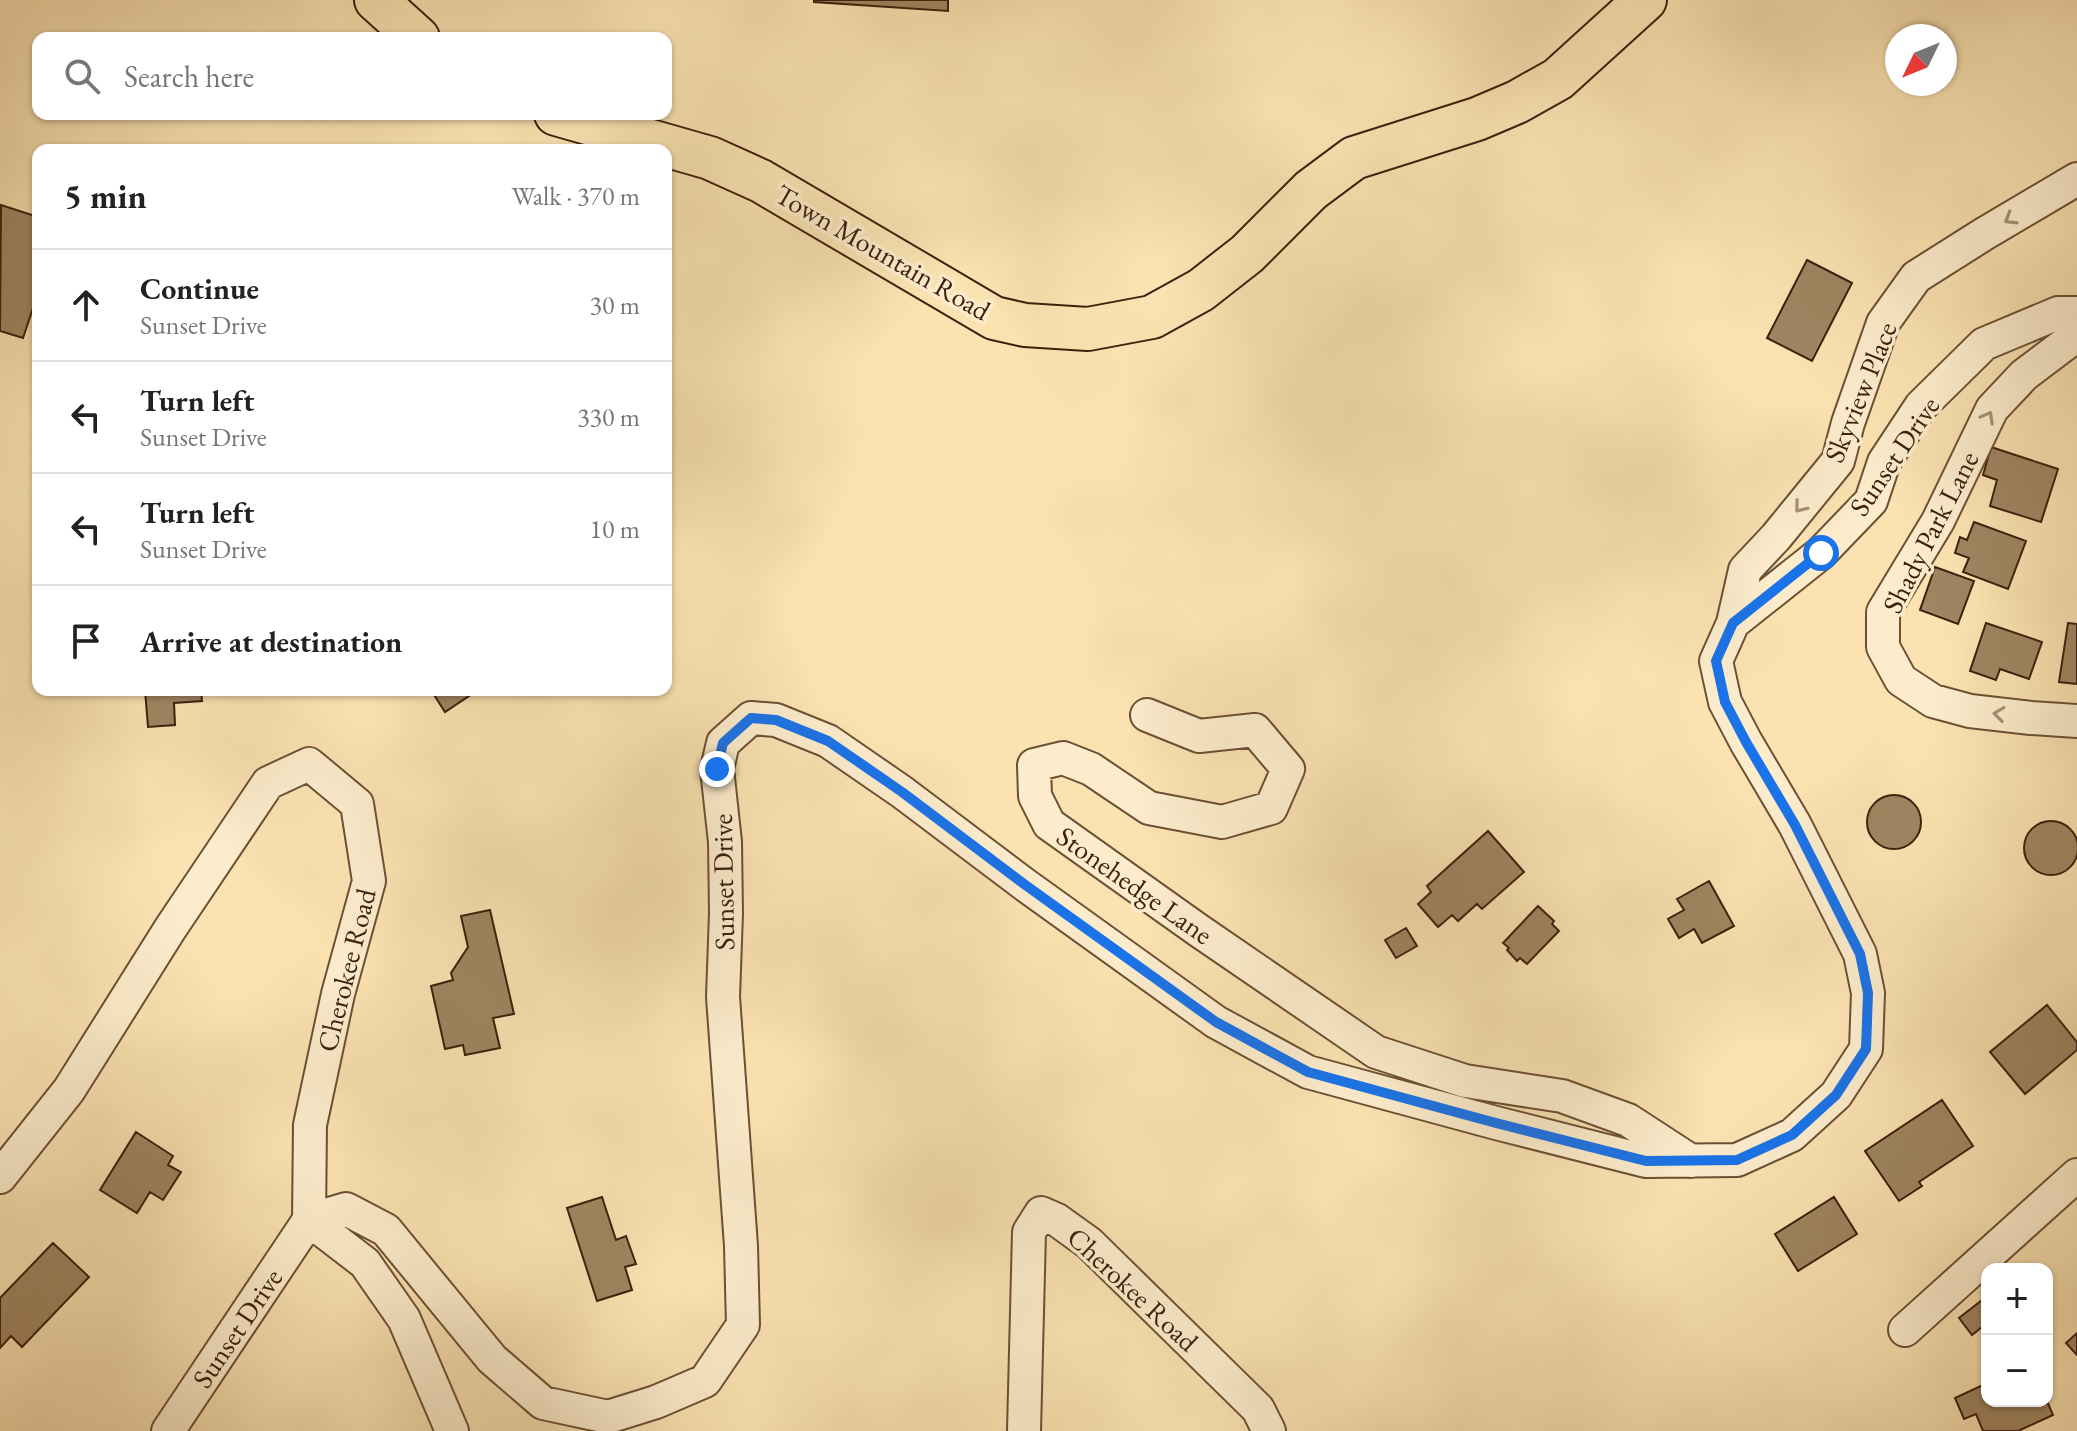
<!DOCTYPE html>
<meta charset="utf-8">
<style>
:root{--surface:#fff;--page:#f2f2f2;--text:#222;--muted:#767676;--line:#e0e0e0}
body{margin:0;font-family:"EB Garamond",serif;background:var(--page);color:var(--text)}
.controls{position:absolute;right:24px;bottom:24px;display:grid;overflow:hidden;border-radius:16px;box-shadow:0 2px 6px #0004}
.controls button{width:72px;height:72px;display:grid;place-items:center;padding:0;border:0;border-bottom:2px solid var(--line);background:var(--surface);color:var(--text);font:40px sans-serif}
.compass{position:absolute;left:1885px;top:24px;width:72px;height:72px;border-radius:50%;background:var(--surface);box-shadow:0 2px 6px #0004;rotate:227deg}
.stop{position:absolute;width:24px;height:24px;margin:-18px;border:6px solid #1a73e8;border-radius:50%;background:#fff}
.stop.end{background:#1a73e8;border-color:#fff;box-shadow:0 2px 8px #0008}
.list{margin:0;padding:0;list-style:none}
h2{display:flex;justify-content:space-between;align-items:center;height:104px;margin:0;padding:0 32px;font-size:34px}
h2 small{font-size:26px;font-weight:400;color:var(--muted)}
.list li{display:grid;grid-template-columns:52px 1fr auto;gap:24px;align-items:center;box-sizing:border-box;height:112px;padding:0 32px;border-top:2px solid var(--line)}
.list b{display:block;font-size:30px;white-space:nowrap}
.list p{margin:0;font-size:26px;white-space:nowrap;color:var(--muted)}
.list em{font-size:26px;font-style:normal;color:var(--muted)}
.icon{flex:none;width:44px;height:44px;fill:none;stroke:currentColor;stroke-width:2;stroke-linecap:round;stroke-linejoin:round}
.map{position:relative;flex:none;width:2077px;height:1431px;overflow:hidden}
.search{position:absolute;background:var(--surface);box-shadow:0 2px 6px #0004;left:32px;top:32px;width:640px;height:88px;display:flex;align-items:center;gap:20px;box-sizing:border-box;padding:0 28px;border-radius:16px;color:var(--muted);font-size:30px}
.panel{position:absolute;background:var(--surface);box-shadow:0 2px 6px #0004;left:32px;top:144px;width:640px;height:552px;border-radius:16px}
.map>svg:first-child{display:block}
.building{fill:#9f8562;stroke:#3d200c;stroke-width:2}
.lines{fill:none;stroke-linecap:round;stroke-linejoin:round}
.minor-casing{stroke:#6c5035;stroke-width:36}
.major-casing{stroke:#3d200c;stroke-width:46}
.minor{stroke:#fceccc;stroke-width:32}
.major{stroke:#fae2b1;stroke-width:42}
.oneway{stroke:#a69076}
.route{stroke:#1a73e8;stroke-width:10}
.labels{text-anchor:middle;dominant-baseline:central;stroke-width:7;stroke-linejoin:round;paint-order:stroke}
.street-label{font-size:28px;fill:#3d200c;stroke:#fceccc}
</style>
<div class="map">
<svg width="2077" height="1431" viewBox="0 0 2077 1431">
<rect width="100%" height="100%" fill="#fae2b1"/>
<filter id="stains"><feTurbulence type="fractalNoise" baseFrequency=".0025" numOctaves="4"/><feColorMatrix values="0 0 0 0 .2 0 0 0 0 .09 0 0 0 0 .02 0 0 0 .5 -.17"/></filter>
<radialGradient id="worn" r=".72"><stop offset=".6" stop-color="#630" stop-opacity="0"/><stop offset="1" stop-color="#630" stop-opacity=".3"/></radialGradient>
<path class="building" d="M814,0H948V11L814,2Z
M1,205L38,217V293L23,338L0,331Z
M1807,260L1852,283L1812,361L1767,338Z
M1991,447L2058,469L2041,522L1990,506L1997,480L1983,475Z
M1974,522L2026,541L2008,589L1963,572L1969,558L1955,553L1960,537L1967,540Z
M1935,567L1974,581L1958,624L1920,610Z
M1986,623L2042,642L2029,679L2000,669L1996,680L1970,671Z
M2068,623L2077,624V684L2059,682Z
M145,690H201L202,701L174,703L175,725L148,727Z
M431,690H478L445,712Z
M1867 822a27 27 0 1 1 54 0a27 27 0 1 1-54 0Z
M2024 848a27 27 0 1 1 54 0a27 27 0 1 1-54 0Z
M1488,831L1524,872L1482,909L1477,904L1458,921L1452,915L1438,927L1418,904L1431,892L1427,886Z
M1709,881L1734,926L1702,943L1694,929L1679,938L1668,919L1684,910L1677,899Z
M1538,906L1554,921L1552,924L1559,931L1527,964L1520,958L1517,961L1507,950L1509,948L1503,943Z
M490,910L514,1014L493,1018L500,1048L465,1055L463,1045L445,1049L431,986L453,980L451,973L468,947L461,916Z
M1406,928L1417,946L1396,958L1385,940Z
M2047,1005L2077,1042V1050L2025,1094L1990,1052Z
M1942,1100L1973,1146L1919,1182L1922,1186L1899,1201L1865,1151Z
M136,1132L173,1156L168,1165L181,1172L163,1200L150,1192L137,1213L100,1190Z
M602,1197L616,1240L626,1236L636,1264L625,1267L632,1290L597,1301L567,1208Z
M1834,1197L1857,1234L1798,1271L1775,1234Z
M53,1243L89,1277L22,1347L11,1336L0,1348V1298Z
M1986,1297L1987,1323L1972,1335L1959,1318Z
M2077,1333V1355L2066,1343Z
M1987,1383V1401H2047L2053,1415L2018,1431H1983L1976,1414L1964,1419L1955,1398Z"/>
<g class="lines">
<g class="minor-casing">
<path id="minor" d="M2077,335L2024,375L1992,409L1938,521L1883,612V647L1901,680L1933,701L1970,711L2031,718L2077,721
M1733,623L1745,570L1776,537L1838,461L1848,423L1883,323L1916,277L1984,234L2077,179
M1147,715L1199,736L1255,730L1288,769L1271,808L1222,822L1149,808L1091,769L1063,758L1034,765L1035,796L1049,824L1198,930L1376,1052L1465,1081L1562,1096L1628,1120L1691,1161
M0,1177L69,1090L170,929L268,783L309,764L357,804L369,881L338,994L310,1125L309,1220L365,1263L404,1319L452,1431
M1905,1330L2077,1175
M168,1431L309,1220L346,1209L386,1230L492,1359L543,1403L608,1417L656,1402L705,1381L743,1325L741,1246L723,997L726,913L725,842L717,769L723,743L751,718L776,720L828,741L902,792L1024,884L1216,1022L1308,1072L1496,1123L1646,1161L1737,1160L1792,1135L1836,1095L1866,1049L1868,993L1860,954L1795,825L1746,742L1725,702L1716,661L1733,623L1821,553L1871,501L1884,462L1921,406L1984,344L2058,313H2077
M1024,1431L1029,1232L1041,1213L1057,1220L1089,1243L1258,1409L1269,1431"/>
</g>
<g class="major-casing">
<path id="major" d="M376,0L418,38
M556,114L710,158L761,181L994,318L1025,325L1088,329L1152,317L1201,290L1247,254L1311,190L1354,158L1477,119L1517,102L1558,79L1645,0"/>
</g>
<use href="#minor" class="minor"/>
<use href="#major" class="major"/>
</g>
<defs><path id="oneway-chevron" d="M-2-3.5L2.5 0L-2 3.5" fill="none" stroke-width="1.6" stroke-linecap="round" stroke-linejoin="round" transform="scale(2)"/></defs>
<g class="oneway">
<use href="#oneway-chevron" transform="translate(2010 219) rotate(149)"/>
<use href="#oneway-chevron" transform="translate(1988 417) rotate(-61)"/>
<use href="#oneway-chevron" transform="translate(1800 507) rotate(129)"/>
<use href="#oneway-chevron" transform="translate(1999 714) rotate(-173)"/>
</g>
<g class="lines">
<path class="route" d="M717,769L723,743L751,718L776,720L828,741L902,792L1024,884L1216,1022L1308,1072L1496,1123L1646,1161L1737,1160L1792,1135L1836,1095L1866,1049L1868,993L1860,954L1795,825L1746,742L1725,702L1716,661L1733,623L1821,553"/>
</g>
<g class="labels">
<g class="street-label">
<text transform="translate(883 252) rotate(30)">Town Mountain Road</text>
<text transform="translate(1860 392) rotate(-68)">Skyview Place</text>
<text transform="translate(1894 456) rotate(-56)">Sunset Drive</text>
<text transform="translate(1930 532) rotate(-63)">Shady Park Lane</text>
<text transform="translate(723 882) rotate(-91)">Sunset Drive</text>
<text transform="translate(1135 885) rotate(35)">Stonehedge Lane</text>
<text transform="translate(346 970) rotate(-76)">Cherokee Road</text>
<text transform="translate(1133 1289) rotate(43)">Cherokee Road</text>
<text transform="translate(237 1328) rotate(-56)">Sunset Drive</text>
</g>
</g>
<rect width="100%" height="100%" filter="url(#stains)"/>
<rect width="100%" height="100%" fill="url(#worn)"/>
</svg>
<div class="controls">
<button>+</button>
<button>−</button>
</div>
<svg class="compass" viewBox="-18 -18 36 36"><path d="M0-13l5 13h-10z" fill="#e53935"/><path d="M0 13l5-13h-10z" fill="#767676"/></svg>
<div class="stop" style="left:1821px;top:553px"></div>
<div class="stop end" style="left:717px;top:769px"></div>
<div class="search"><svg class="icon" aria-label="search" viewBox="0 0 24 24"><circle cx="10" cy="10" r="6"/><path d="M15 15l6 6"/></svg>Search here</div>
<section class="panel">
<h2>5 min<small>Walk · 370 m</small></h2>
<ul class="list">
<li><svg class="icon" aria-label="ahead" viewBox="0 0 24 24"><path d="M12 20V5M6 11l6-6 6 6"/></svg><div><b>Continue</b><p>Sunset Drive</p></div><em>30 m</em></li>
<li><svg class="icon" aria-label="left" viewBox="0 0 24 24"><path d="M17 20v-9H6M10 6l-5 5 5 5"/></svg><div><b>Turn left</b><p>Sunset Drive</p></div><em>330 m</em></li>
<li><svg class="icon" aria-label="left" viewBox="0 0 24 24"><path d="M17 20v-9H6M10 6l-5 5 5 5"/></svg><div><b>Turn left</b><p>Sunset Drive</p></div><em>10 m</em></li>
<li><svg class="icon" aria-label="arrive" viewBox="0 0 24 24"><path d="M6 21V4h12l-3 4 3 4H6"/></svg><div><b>Arrive at destination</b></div></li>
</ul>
</section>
</div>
